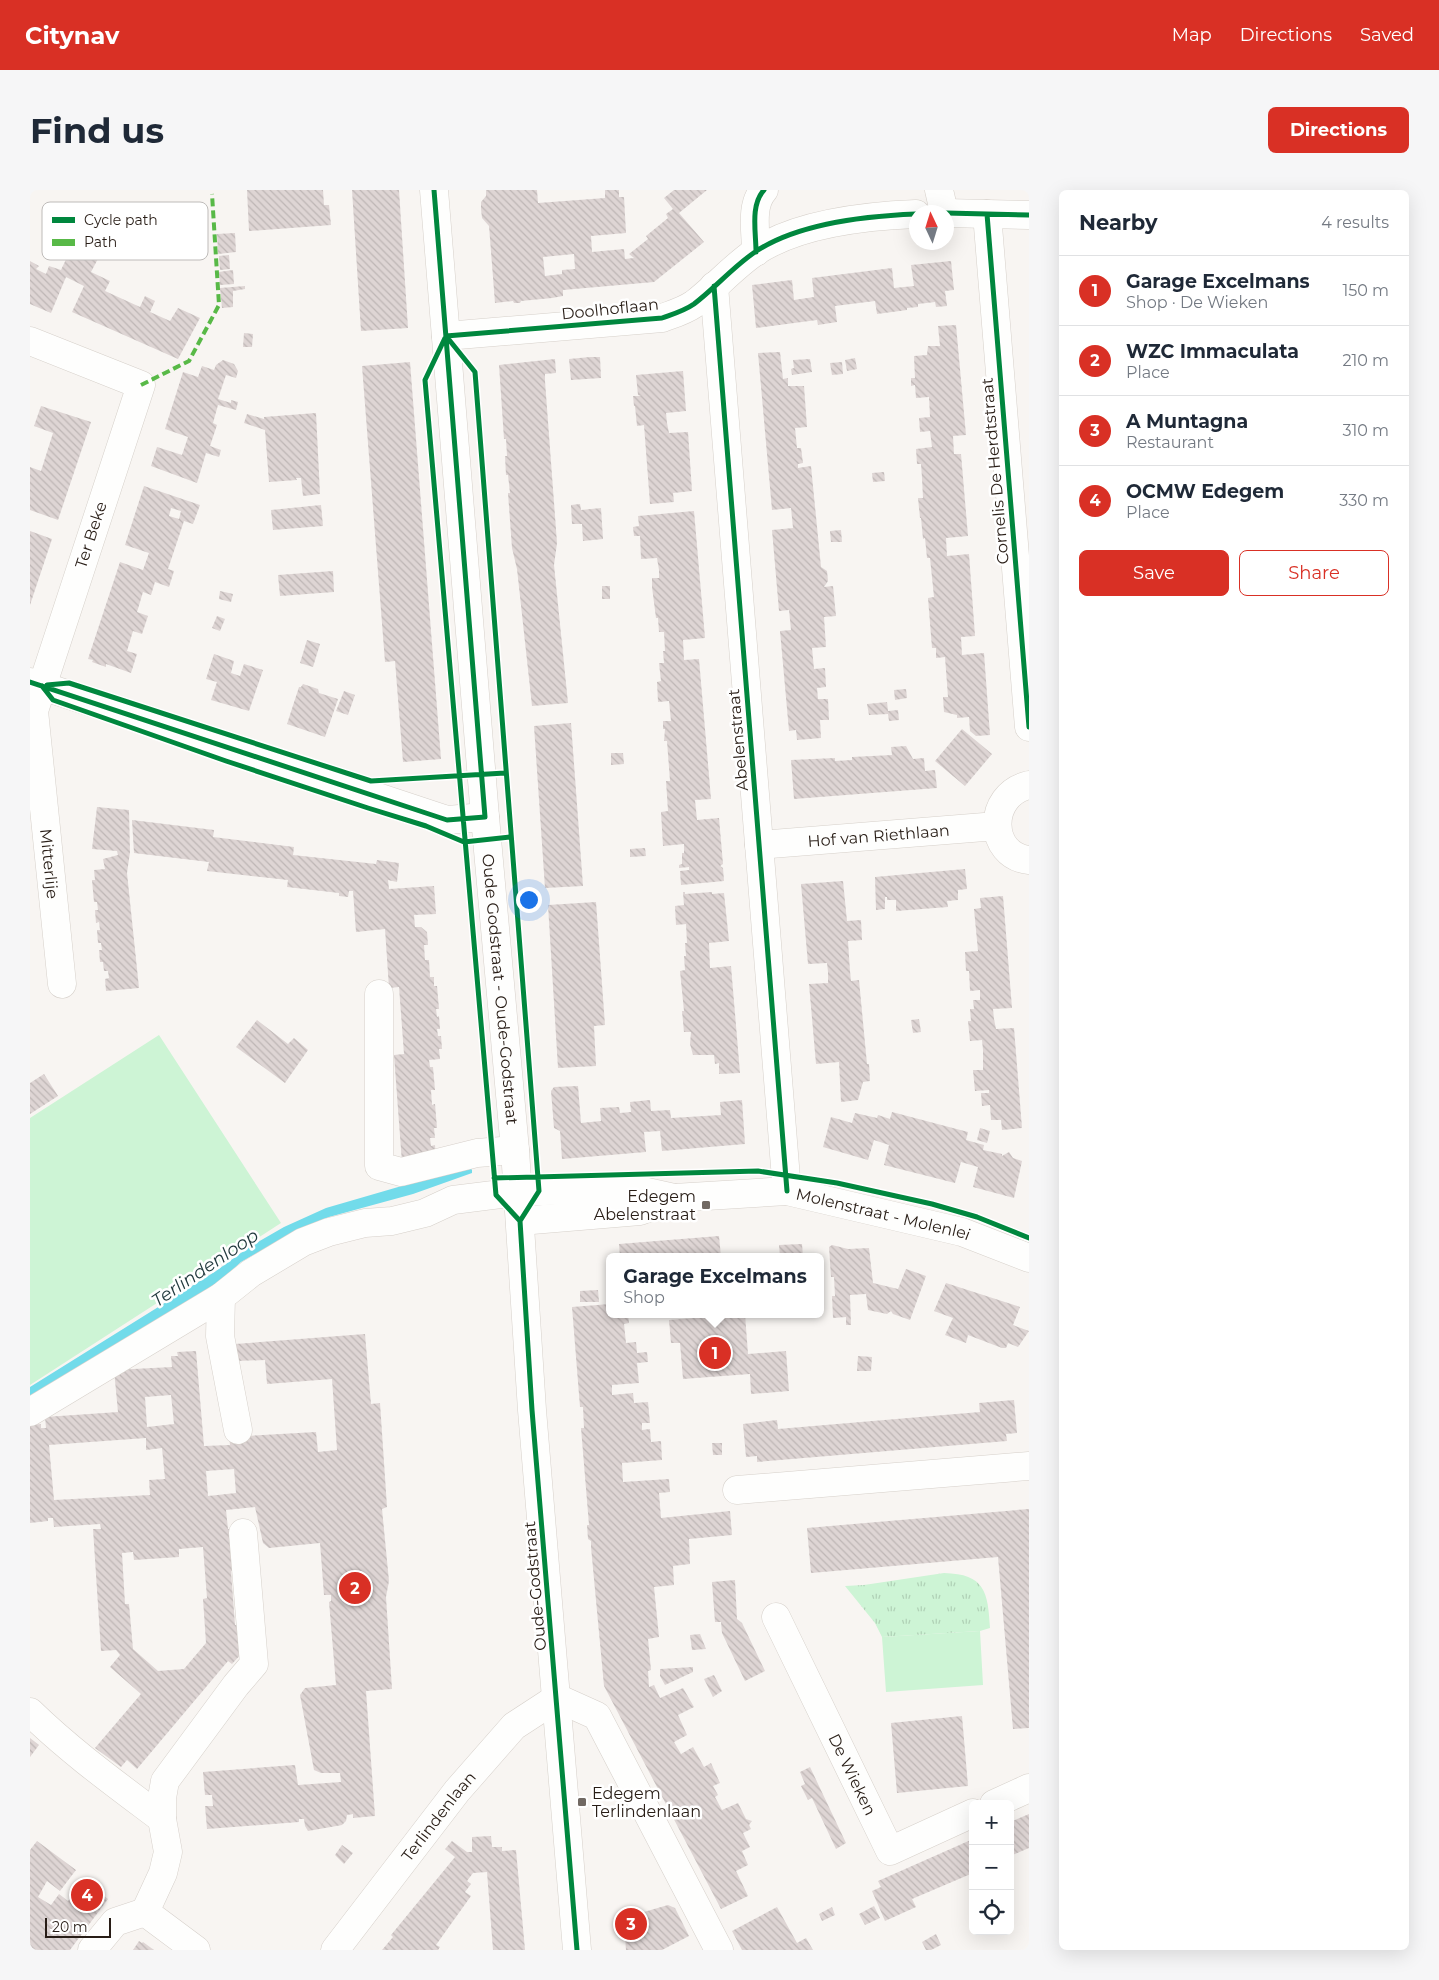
<!DOCTYPE html>
<meta charset="utf-8">
<style>
:root{--surface:#fff;--page:#f6f6f7;--text:#1f2937;--muted:#747a83;--line:#e0e1e3;--accent:#d93025}
body{margin:0;font-family:Montserrat,sans-serif;background:var(--page);color:var(--text)}
.controls{position:absolute;right:15px;bottom:15px;display:grid;overflow:hidden;border-radius:8px;box-shadow:0 5px 20px #0002}
.controls button{width:45px;height:45px;display:grid;place-items:center;padding:0;border:0;border-bottom:1px solid var(--line);background:var(--surface);color:var(--text);font:25px sans-serif}
.compass{position:absolute;left:879px;top:15px;width:45px;height:45px;border-radius:50%;background:var(--surface);box-shadow:0 5px 20px #0002;rotate:356deg}
.scale{position:absolute;left:15px;bottom:12px;width:66px;box-sizing:border-box;padding-left:5px;border:2px solid #281d16;border-top:0;font-size:14px;line-height:18px;white-space:nowrap;color:#281d16;-webkit-text-stroke:4px #fff;paint-order:stroke}
.you{position:absolute;left:498px;top:709px;width:18px;height:18px;margin:-12px;border:4px solid #fff;border-radius:50%;background:#1a73e8;box-shadow:0 0 0 8px #1a73e833}
.badge{display:grid;place-items:center;width:32px;height:32px;border-radius:50%;background:var(--accent);color:#fff;font-size:16px;font-weight:700}
.pin{position:absolute;translate:-50% -50%;border:2px solid #fff;box-shadow:0 1px 5px #0006}
.popup{position:absolute;left:576px;top:1063px;width:218px;height:65px;box-sizing:border-box;display:grid;place-content:center;border-radius:8px;background:var(--surface);filter:drop-shadow(0 1px 4px #0005);font-size:16px;white-space:nowrap;color:var(--muted)}
.popup b{font-size:19px;color:var(--text)}
.popup::after{content:'';position:absolute;left:50%;top:100%;margin-left:-10px;border:10px solid transparent;border-top-color:var(--surface)}
.list{margin:0;padding:0;list-style:none}
h2{display:flex;justify-content:space-between;align-items:center;height:65px;margin:0;padding:0 20px;font-size:21px}
h2 small{font-size:16px;font-weight:400;color:var(--muted)}
.list li{display:grid;grid-template-columns:32px 1fr auto;gap:15px;align-items:center;box-sizing:border-box;height:70px;padding:0 20px;border-top:1px solid var(--line)}
.list b{display:block;font-size:19px;white-space:nowrap}
.list p{margin:0;font-size:16px;white-space:nowrap;color:var(--muted)}
.list em{font-size:16px;font-style:normal;color:var(--muted)}
.actions{display:flex;gap:10px;padding:15px 20px}
.actions a{flex:1;padding:11px 0;border:1px solid var(--accent);border-radius:8px;text-align:center;font-size:18px;color:var(--accent)}
.actions .main{background:var(--accent);color:#fff}
.icon{flex:none;width:28px;height:28px;fill:none;stroke:currentColor;stroke-width:2;stroke-linecap:round;stroke-linejoin:round}
.map{position:relative;flex:none;width:999px;height:1760px;overflow:hidden;border-radius:8px}
header{display:flex;align-items:center;gap:30px;box-sizing:border-box;height:70px;padding:0 25px;background:var(--accent);color:#fff}
header strong{font-size:24px}
nav{display:flex;gap:28px;margin-inline-start:auto;font-size:18px}
.intro{display:flex;align-items:center;justify-content:space-between;box-sizing:border-box;height:120px;padding:0 30px}
h1{margin:0;font-size:35px}
.button{padding:12px 22px;border-radius:8px;background:var(--accent);color:#fff;font-size:18px;font-weight:700}
main{display:flex;gap:30px;padding:0 30px}
aside{flex:1;background:var(--surface);border-radius:8px;box-shadow:0 5px 20px #0002}
.map>svg:first-child{display:block}
.green{fill:#cdf4d5}
.park{fill:url(#park-tufts)}
.water{fill:#72dbea}
.building{fill:url(#building-back-hatch);fill-rule:evenodd}
.lines{fill:none;stroke-linecap:round;stroke-linejoin:round}
.minor-casing{stroke:#d6d0ca;stroke-width:29}
.minor{stroke:#fefefd;stroke-width:28}
.quiet{stroke:#58b947;stroke-width:4;stroke-dasharray:8 4;stroke-linecap:butt}
.cycleway-casing{stroke:#fff;stroke-width:8}
.cycleway{stroke:#00873e;stroke-width:5}
.poi-dot{fill:#716963;stroke:#fff;stroke-width:2}
.labels{text-anchor:middle;dominant-baseline:central;stroke-width:5;stroke-linejoin:round;paint-order:stroke}
.street-label{font-size:16px;fill:#281d16;stroke:#fff}
.poi-label{font-size:16px;fill:#281d16;stroke:#fff;text-anchor:end}
.water-label{font-size:18px;font-style:italic;fill:#1f373b;stroke:#fff}
.key{fill:#fff;stroke:#bebbb9;stroke-width:1}
.key-label{font-size:14px;fill:#281d16}
</style>
<header>
<strong>Citynav</strong>
<nav><a>Map</a><a>Directions</a><a>Saved</a></nav>
</header>
<div class="intro"><h1>Find us</h1><a class="button">Directions</a></div>
<main>
<div class="map">
<svg width="999" height="1760" viewBox="0 0 999 1760">
<defs>
<pattern id="park-tufts" width="24" height="20" patternUnits="userSpaceOnUse" patternTransform="scale(1.25)"><rect width="24" height="20" fill="#cdf4d5"/><path d="M3 7l-1-3M5 7V3M7 7l1-3M15 17l-1-3M17 17v-4M19 17l1-3" fill="none" stroke="#b0d1b6"/></pattern>
<pattern id="building-back-hatch" width="6" height="6" patternUnits="userSpaceOnUse" patternTransform="scale(1.25)"><rect width="6" height="6" fill="#ded5d4"/><path d="M-1 5l2 2M0 0l6 6M5-1l2 2" fill="none" stroke="#beb6b5"/></pattern>
</defs>
<rect width="100%" height="100%" fill="#f8f5f2"/>
<path class="green" d="M129,845L251,1033L0,1195V928Z
M950,1441L953,1495L856,1502L852,1447Z"/>
<path class="park" d="M914,1383C955,1384 958,1402 960,1438L950,1441L852,1447L845,1433L815,1396L834,1395Z"/>
<path class="water" d="M437,977H440L442,980V983L383,1004L299,1027L266,1041L211,1072L186,1095L0,1213V1197L186,1081L219,1057L254,1037L296,1018Z"/>
<path class="building" d="M217,0H293L294,15H299L301,35L219,41Z
M322,0H369L378,138L331,141Z
M456,0H507L508,13L575,8V0H589V7H594L596,43L561,46L562,62L594,59L595,69L604,68L599,64L618,49L616,46L638,28L636,24L643,19L634,8L644,0H677L649,23L674,52L624,92L533,100V106L522,108L491,111L490,113H484L483,111L465,113L459,36L452,28L451,19V12L456,6ZM544,64L545,79L532,80V84L515,86L513,67Z
M205,43L206,62L188,64L187,44Z
M50,56L70,65L61,82L80,91L75,101L110,117L115,106L125,111L120,122L140,131L148,118L170,128L148,169L42,122L54,96L36,87L21,123L0,114V71L9,76L6,79L16,84L19,76L31,80L38,65L44,68Z
M199,65L200,79L190,80L189,66Z
M921,71L924,100L915,101L917,116L906,117L905,112L888,114V117L877,118V120L847,124L845,111L805,116L807,132L788,135L787,130L726,138L722,95L762,90L764,110L784,107L782,88L862,78L864,98L884,96L881,75Z
M203,80L204,94L190,95L189,82Z
M215,96V99L203,101V117L192,118L190,98Z
M926,135L936,245L923,246L924,264H931L938,346L916,348L917,366L939,364L945,446L931,447L932,465L954,463L960,545L946,546L940,541L939,527L927,528V525L914,522L913,507H918L915,467L906,468V458H902L898,408L904,407L900,368H897L895,348L893,349L891,328H890L888,308H893L892,288L891,274H887L886,259L902,257L900,241L890,242L889,228L900,227L899,207L886,208L885,195L881,196V188H885L884,166L897,165L898,156H910L908,136Z
M214,143L223,144L222,157H213Z
M750,162L753,189L758,188V196H774L777,237L765,238L767,258H771L773,273L768,274V278L781,276L791,377L797,381L798,391L794,397L803,396L806,426L794,427L796,457L782,458L784,479L795,478L796,497L787,498L788,509H798L799,530H790L791,548L767,550L766,540L759,541L750,441L761,440L759,420L749,421L742,340L763,338L761,318L742,320L728,163Z
M560,167H570L571,188L541,190L539,169Z
M825,168L827,179L817,181L815,170Z
M525,169L526,183L515,184V191L527,353L524,375L538,513L502,516L487,379L482,358L478,303H480L478,285H476L475,266H477L476,249H474L469,175Z
M780,169L782,182L762,185L761,179L764,178L763,170Z
M193,170L204,174L208,181L206,188L196,185L188,209L201,213V210L208,212L206,220L188,215L183,233L187,235L180,256L191,260L189,267L176,263L167,293L121,276L127,257L152,265L158,247L135,239L153,182L168,187L172,176L184,180L186,175Z
M380,172L411,569L373,572L365,471L355,472L332,176Z
M812,172L813,184L802,185L800,173Z
M653,181L656,221L636,223L637,233L639,243L658,242L662,301L643,303L644,312L620,314L614,235L607,236L605,216H604L603,206H611L608,205L606,185Z
M11,216L61,232L28,330L0,320V277L11,281L23,243L4,236Z
M286,223L290,304L273,306L271,288H266L267,290L239,292L235,240L214,233L217,224L234,229V227Z
M854,282L855,291L843,292L842,283Z
M114,296L170,315L163,334L154,331L138,379L144,381L139,397L125,392L121,405L113,402L107,422L118,426L112,444L103,441L97,461L107,464L101,483L76,474V477L62,472L63,470L58,469L90,372L113,380L119,363L95,355ZM141,318L151,321L149,329L139,326Z
M550,314L551,320L571,318L573,349L553,351L552,334H542L541,315Z
M291,315L293,336L243,340L241,320Z
M664,321L675,448L653,450L654,470L669,469L681,609L665,610L667,630L689,628L693,674L690,676L693,678L694,691L651,695L650,681L659,680V677L649,678V675L652,674V663H654V654L633,656L631,622L638,621L636,591H640L637,551H634L635,539H633V531H641L639,511L628,512L627,492L631,491L629,473H634L633,461H635L634,442H629L628,428H626L622,397V388H629V380L627,368L611,369L610,346H604L603,337L609,336L608,326Z
M811,340L812,352H801L800,341Z
M0,341L22,349L0,415Z
M303,381L304,402L250,406L248,385Z
M572,396H580V409H572Z
M190,401L203,404L201,412L189,409Z
M187,426L195,429L190,441L182,438Z
M277,450L290,454L283,477L270,473Z
M184,464L204,471L201,483L210,486L214,474L233,480L219,521L181,510L187,492L176,489Z
M273,494L288,499L289,503L308,509L295,547L257,534L269,497H271Z
M876,499L877,508L865,510L864,500Z
M314,501L325,505L318,525L306,521Z
M857,512L858,521L868,520L869,530L859,531L858,524L839,525L837,514Z
M541,533L553,696L515,698L504,536Z
M932,539L962,564L935,596L905,571Z
M876,556L883,569L894,568L895,581L905,580L907,598L764,609L761,570L805,568V571L822,570V567L862,565L861,557Z
M581,563H593L594,574L581,575Z
M67,617L99,620L100,662L97,683L109,798L76,801L75,789L79,788L78,781H74L73,772H70L69,760H72L71,753H68L67,740H70L69,732L66,733L65,720H68L67,712H64L62,690H65L64,680L75,679L73,669L88,665L87,661L62,659Z
M102,630L184,640L183,647L264,657L263,665L346,674L347,670L369,673L367,692L358,690L359,699L404,696L406,724L384,725L385,737H391L397,742L398,755H394L395,770H399L400,787H404V796H407L409,819H406L407,827L409,826L410,839H407L408,846H411L412,859H409L410,869L399,870L400,877H403L405,900H401L402,915L405,914L407,938H404L405,948H400L401,956L405,955L406,970L372,973L364,865L374,864L369,797L359,798L355,739L326,742L323,701H319L318,707L309,706V703L257,697L258,690L177,681L179,672L104,663Z
M615,658L616,666L600,667V659Z
M935,679L937,699L928,700V710L917,711L918,717L866,721V710H857V707H855V719L846,720L845,687Z
M813,691L817,731L831,730L832,750L818,751L820,781L821,791L829,790L837,874H839L840,891L833,892L828,910L811,912L809,872L786,874L779,794L798,793V782L797,773L778,774L771,694Z
M653,702H655V704L682,702V704L694,703L699,751L679,753L680,778L701,776L710,883L689,884V873L685,874L684,865H663L660,854L661,842H654L652,821H654L650,781L655,780L654,766H656L655,753H657L656,734L646,735L645,716L654,715Z
M973,706L982,818L963,819L964,829L966,839L984,838L992,938L972,940L971,930H961L960,915L952,916L951,903H959V900L945,901L943,880H953V860L952,850L940,851L938,831H941L940,819H944L943,810H950V800L940,801L939,781H936L935,762L948,761L944,719L951,718L950,708Z
M566,712L575,835L564,836L566,876L528,878L518,715Z
M889,829L891,842L883,843L881,830Z
M227,830L258,854L264,848L278,860L255,893L206,857Z
M14,884L28,906L0,924V893Z
M548,896L551,933L571,931L570,918L589,917L590,923L601,922L600,912L620,910L621,921L640,920L641,928L691,925L690,912L712,910L715,954L632,961L630,941L614,942L616,962L532,969L530,941L524,938L521,901L524,897Z
M862,922L938,942L936,950L954,955L953,960L972,964V966L979,962L983,968L992,971L984,1008L943,997L948,977L931,972L925,993L854,975L859,955L844,950L838,970L793,957L801,927L822,933L825,923L847,928L848,925L860,929Z
M950,938L960,941L957,953L947,950Z
M689,1046L691,1067H590L589,1054Z
M772,1054L773,1067H750L749,1055Z
M802,1055L818,1059L839,1058L843,1093L868,1099L876,1079L896,1086L880,1130L863,1124L861,1121L857,1124L838,1120L836,1104L820,1105L821,1135H816V1127L803,1128L802,1106H805L804,1087H801L799,1057Z
M916,1093L990,1117L983,1135L999,1141L988,1157L978,1153L976,1158H972L938,1145L936,1153L915,1145L923,1128L904,1121Z
M568,1100L569,1112H550V1101Z
M580,1114V1124H598L599,1133L594,1134L596,1153L606,1152L607,1163L617,1162L618,1172L607,1173L609,1193L582,1195V1205L603,1203L604,1213L618,1212L620,1233H612V1240L620,1239L621,1252L631,1251L632,1270L592,1273L593,1292L639,1289L640,1302L629,1303L631,1328L700,1321L702,1345L659,1349L660,1374L643,1376L644,1395L624,1397L629,1447L618,1449L621,1480L618,1481L619,1497L624,1495L630,1508L653,1498L664,1517L648,1525L657,1545L644,1552L651,1564L663,1557L674,1577L681,1573L690,1593L683,1596L688,1605L685,1607L692,1620L708,1613L716,1629L722,1631L719,1635L721,1639L713,1643L720,1657L712,1661L718,1675L706,1681L718,1706L691,1719L574,1496L561,1357V1351L558,1349L557,1335H559L551,1238H554L553,1217H550L542,1117Z
M715,1124L718,1164L756,1161L759,1201L721,1204L720,1184L653,1189L650,1153H641L639,1130Z
M335,1144L341,1214L350,1213L357,1317L352,1319L359,1391L356,1407L362,1499L336,1501L345,1626L323,1628V1624L317,1625L316,1631L312,1635L278,1641L275,1636L274,1629H269V1632L177,1639L175,1616H183L182,1605H175L173,1582L265,1575L268,1595L311,1592L310,1583H291L284,1580L270,1505L275,1498L306,1495L299,1412L301,1411V1405H294L290,1353L239,1358L233,1353L225,1317L196,1320L198,1339H203L206,1381H201L205,1435H210L213,1462L202,1474L198,1471L107,1579L97,1570L91,1577L65,1558L111,1504L80,1477L90,1465L86,1460L71,1461L63,1339H71L70,1334L24,1337L23,1328H18V1331L0,1333V1235L11,1234V1238H16L15,1227L88,1222L84,1180L142,1177L141,1166H148L147,1162L166,1161L174,1256L200,1255L199,1247L286,1242L288,1262L307,1260L302,1189L237,1194L235,1170L206,1171L205,1154ZM141,1205L144,1234L117,1237L115,1207ZM116,1248V1260L132,1258L135,1289L119,1290L120,1305L24,1310L19,1255ZM204,1279L206,1303L178,1306L176,1281ZM173,1357L177,1408L173,1409L176,1453L154,1479L128,1481L103,1459L99,1414H95L92,1363L103,1362L104,1370L149,1367V1359Z
M828,1166L842,1167L841,1181H827Z
M984,1210L987,1243L976,1244L977,1251L727,1272V1266L716,1267L713,1234L747,1230L748,1239L890,1227L950,1222L949,1213Z
M682,1253H692V1265H683Z
M999,1319V1538L983,1539L968,1367L781,1383L777,1338Z
M705,1390L707,1429L712,1433L735,1481L715,1491L692,1443L691,1432H685L682,1392Z
M670,1444L676,1459L662,1460L660,1445Z
M663,1477V1482L635,1495L630,1486V1479Z
M684,1485L692,1501L683,1507L674,1489Z
M932,1526L938,1596L867,1603L861,1533Z
M0,1548L9,1555L0,1567Z
M780,1577L816,1653L806,1659L782,1608L778,1610L771,1596L775,1594L770,1582Z
M999,1624V1658L980,1666V1632Z
M461,1646L462,1657H472V1661L486,1660L495,1760H463L457,1682L443,1683L437,1691L441,1694L435,1702L441,1706L406,1755L410,1757L408,1760H352L363,1747L361,1745L425,1667L415,1659L422,1651L437,1662H442V1647Z
M943,1649V1683L882,1709L886,1717L855,1731L842,1701L851,1697L848,1691Z
M7,1651L46,1680L30,1701L17,1691L8,1707L21,1715L29,1704L38,1711L54,1691L78,1709L40,1760H0V1660Z
M312,1655L323,1663L314,1674L305,1665Z
M638,1715L645,1718L659,1746L632,1760H596L594,1733L600,1726Z
M844,1716L850,1728L835,1735L829,1724Z
M747,1717L767,1753L776,1748L783,1760H712L702,1741Z
M802,1717L805,1725L792,1731L789,1724Z
M906,1744L911,1755L901,1760H896L892,1752Z
M109,1751L112,1753L113,1752L124,1760H103Z"/>
<g class="lines">
<g class="minor-casing">
<g id="minor">
<path id="s1" d="M404,0L455,627L485,960L502,1220L547,1760"/>
<path d="M909,0L914,22"/>
<path d="M916,23L999,25"/>
<path d="M957,24L999,537"/>
<path d="M726,62C726,42 720,15 734,0"/>
<path d="M684,96L757,1001"/>
<path d="M416,146L632,128C643,124 654,121 664,114C685,98 703,77 725,62C768,33 835,26 886,24"/>
<path id="s2" d="M0,151L111,195L4,521L32,794"/>
<path d="M0,492L417,630L455,627"/>
<path d="M999,595C956,605 958,666 999,670"/>
<path id="s3" d="M729,655L967,636"/>
<path d="M349,804V976L371,982L447,963L485,960"/>
<path id="s4" d="M490,1031L610,1021L644,1008L757,1001L932,1042L999,1068"/>
<path d="M191,1107L190,1146L208,1240"/>
<path d="M0,1222L191,1107L221,1083L273,1052L299,1042L335,1033L362,1031L395,1023L423,1010L487,1002L599,998L644,1008"/>
<path d="M707,1300L999,1276"/>
<path id="s5" d="M746,1427L860,1661L943,1623"/>
<path d="M527,1508L567,1526L689,1760"/>
<path d="M0,1522C41,1562 87,1595 132,1629"/>
<path d="M964,1614L999,1598"/>
<path d="M62,1760L85,1732L115,1722"/>
<path d="M166,1760L115,1722L133,1683L138,1662L132,1629V1608L135,1591L206,1495L224,1474L213,1343"/>
<path id="s6" d="M305,1760L427,1601L484,1536L527,1508"/>
</g>
</g>
<use href="#minor" class="minor"/>
<path class="quiet" d="M111,195L159,171L189,115L182,4"/>
<g class="cycleway-casing">
<path id="cycleway" d="M916,23L999,25
M957,24L999,537
M726,62C726,42 720,15 734,0
M684,96L757,1001
M416,146L445,182L509,1001L490,1031
M416,146L632,128C643,124 654,121 664,114C685,98 703,77 725,62C768,33 835,26 886,24
M415,148L395,190L466,1005L490,1031
M0,492L417,630L455,627L404,0
M17,495L39,493L341,591L475,583
M12,496L23,510L196,571L338,618L396,636L434,652L481,647
M464,988L728,981L807,993L902,1014L947,1027L999,1048
M490,1031L502,1220L547,1760"/>
</g>
<use href="#cycleway" class="cycleway"/>
</g>
<g class="poi-dot">
<rect x="671" y="1010" width="10" height="10" rx="2.5"/>
<rect x="547" y="1607" width="10" height="10" rx="2.5"/>
</g>
<g class="labels">
<g class="street-label">
<text transform="translate(580 119) rotate(-6)">Doolhoflaan</text>
<text transform="translate(965 281) rotate(-95)">Cornelis De Herdtstraat</text>
<text transform="translate(61 345) rotate(-72)">Ter Beke</text>
<text transform="translate(708 550) rotate(-95)">Abelenstraat</text>
<text stroke="none"><textPath href="#s3" startOffset="120">Hof van Riethlaan</textPath></text>
<text stroke="none"><textPath href="#s2" startOffset="616">Mitterlije</textPath></text>
<text stroke="none"><textPath href="#s1" startOffset="802">Oude Godstraat - Oude-Godstraat</textPath></text>
<text stroke="none"><textPath href="#s4" startOffset="369">Molenstraat - Molenlei</textPath></text>
<text transform="translate(505 1396) rotate(-95)">Oude-Godstraat</text>
<text stroke="none"><textPath href="#s5" startOffset="175">De Wieken</textPath></text>
<text stroke="none"><textPath href="#s6" startOffset="169">Terlindenlaan</textPath></text>
</g>
<g class="poi-label">
<text x="666" y="1006">Edegem<tspan x="666" dy="18">Abelenstraat</tspan></text>
<text x="562" y="1603" text-anchor="start">Edegem<tspan x="562" dy="18">Terlindenlaan</tspan></text>
</g>
<g class="water-label">
<text transform="translate(175 1078) rotate(-34)">Terlindenloop</text>
</g>
</g>
<rect x="12" y="12" width="166" height="58" rx="8" class="key"/>
<rect x="22" y="27" width="23" height="6" fill="#00873e"/>
<rect x="22" y="49" width="23" height="7" fill="#58b947"/>
<g class="key-label">
<text x="54" y="35">Cycle path</text>
<text x="54" y="57">Path</text>
</g>
</svg>
<div class="controls">
<button>+</button>
<button>−</button>
<button><svg class="icon" aria-label="locate" viewBox="0 0 24 24"><circle cx="12" cy="12" r="6"/><path d="M12 2v4M12 18v4M2 12h4M18 12h4"/></svg></button>
</div>
<svg class="compass" viewBox="-18 -18 36 36"><path d="M0-13l5 13h-10z" fill="#e53935"/><path d="M0 13l5-13h-10z" fill="#747a83"/></svg>
<div class="scale">20 m</div>
<div class="you"></div>
<div class="pin badge" style="left:685px;top:1163px">1</div>
<div class="popup"><b>Garage Excelmans</b>Shop</div>
<div class="pin badge" style="left:325px;top:1398px">2</div>
<div class="pin badge" style="left:601px;top:1734px">3</div>
<div class="pin badge" style="left:57px;top:1705px">4</div>
</div>
<aside>
<h2>Nearby<small>4 results</small></h2>
<ul class="list">
<li><span class="badge">1</span><div><b>Garage Excelmans</b><p>Shop · De Wieken</p></div><em>150 m</em></li>
<li><span class="badge">2</span><div><b>WZC Immaculata</b><p>Place</p></div><em>210 m</em></li>
<li><span class="badge">3</span><div><b>A Muntagna</b><p>Restaurant</p></div><em>310 m</em></li>
<li><span class="badge">4</span><div><b>OCMW Edegem</b><p>Place</p></div><em>330 m</em></li>
</ul>
<div class="actions"><a class="main">Save</a><a>Share</a></div>
</aside>
</main>
